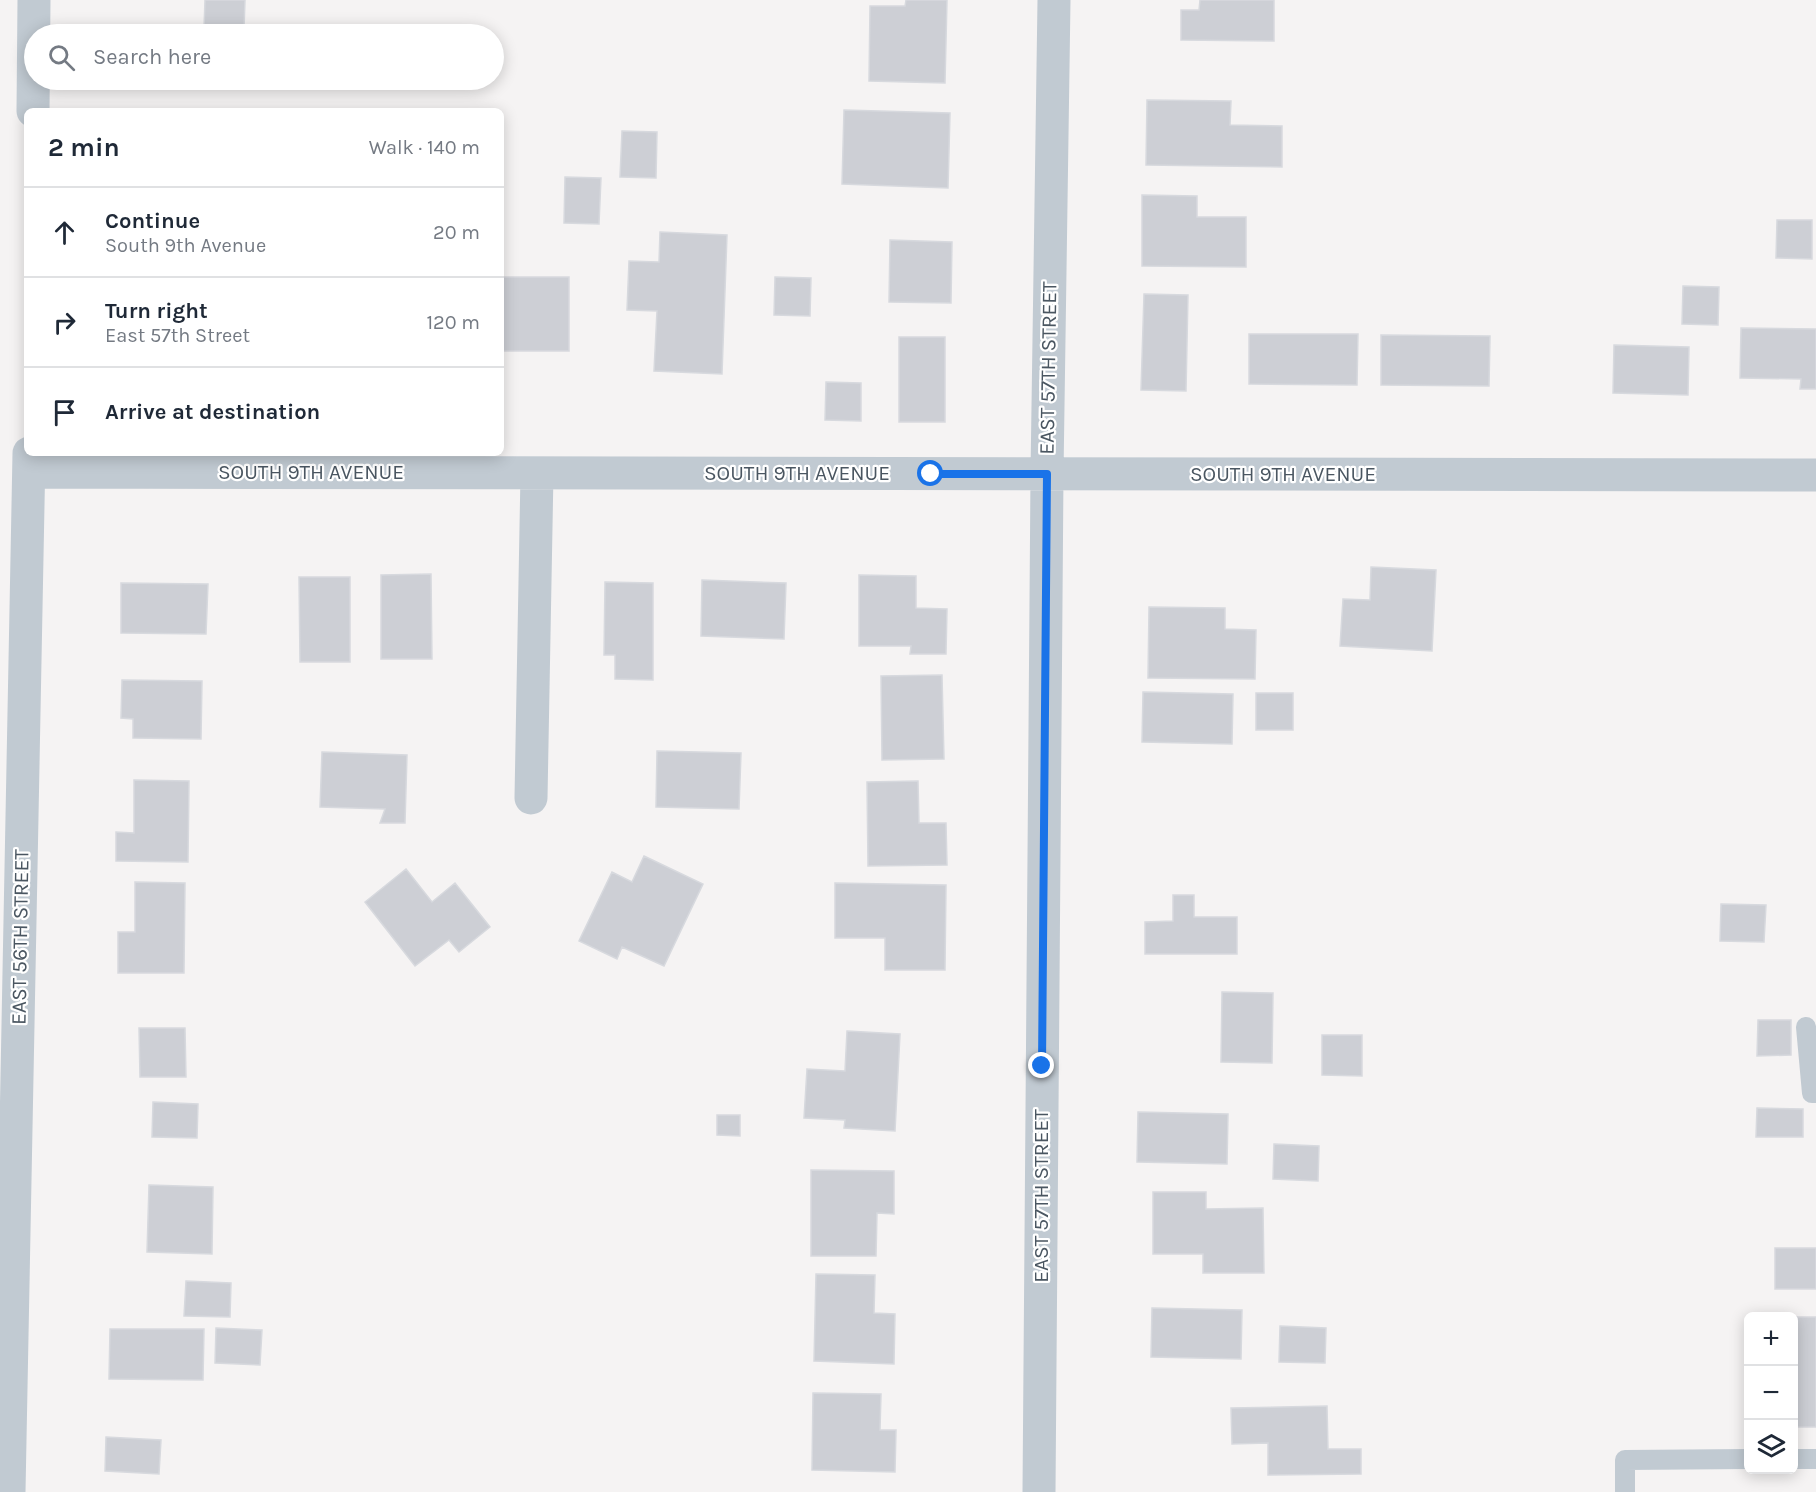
<!DOCTYPE html>
<meta charset="utf-8">
<style>
:root{--surface:#fff;--page:#f6f6f7;--text:#1f2937;--muted:#747a83;--line:#e0e1e3}
body{margin:0;font-family:Karla,sans-serif;background:var(--page);color:var(--text)}
.controls{position:absolute;right:18px;bottom:18px;display:grid;overflow:hidden;border-radius:9px;box-shadow:0 3px 15px #0003}
.controls button{width:54px;height:54px;display:grid;place-items:center;padding:0;border:0;border-bottom:2px solid var(--line);background:var(--surface);color:var(--text);font:30px sans-serif}
.stop{position:absolute;width:18px;height:18px;margin:-14px;border:4px solid #1a73e8;border-radius:50%;background:#fff}
.stop.end{background:#1a73e8;border-color:#fff;box-shadow:0 2px 6px #0008}
.list{margin:0;padding:0;list-style:none}
h2{display:flex;justify-content:space-between;align-items:center;height:78px;margin:0;padding:0 24px;font-size:26px}
h2 small{font-size:20px;font-weight:400;color:var(--muted)}
.list li{display:grid;grid-template-columns:39px 1fr auto;gap:18px;align-items:center;box-sizing:border-box;height:90px;padding:0 24px;border-top:2px solid var(--line)}
.list b{display:block;font-size:22px;white-space:nowrap}
.list p{margin:0;font-size:20px;white-space:nowrap;color:var(--muted)}
.list em{font-size:20px;font-style:normal;color:var(--muted)}
.icon{flex:none;width:33px;height:33px;fill:none;stroke:currentColor;stroke-width:2;stroke-linecap:round;stroke-linejoin:round}
.map{position:relative;flex:none;width:1816px;height:1492px;overflow:hidden}
.search{position:absolute;background:var(--surface);box-shadow:0 3px 15px #0003;left:24px;top:24px;width:480px;height:66px;display:flex;align-items:center;gap:15px;box-sizing:border-box;padding:0 21px;border-radius:33px;color:var(--muted);font-size:22px}
.panel{position:absolute;background:var(--surface);box-shadow:0 3px 15px #0003;left:24px;top:108px;width:480px;height:348px;border-radius:9px}
.map>svg:first-child{display:block}
.building{fill:#cdcfd5;stroke:#d7d9de;stroke-width:1.5}
.lines{fill:none;stroke-linecap:round;stroke-linejoin:round}
.service{stroke:#c1cad2;stroke-width:20}
.minor{stroke:#c1cad2;stroke-width:33}
.route{stroke:#1a73e8;stroke-width:8}
.labels{text-anchor:middle;dominant-baseline:central;stroke-width:4.5;stroke-linejoin:round;paint-order:stroke}
.street-label{font-size:21px;fill:#4a5661;stroke:#fff}
</style>
<div class="map">
<svg width="1816" height="1492" viewBox="0 0 1816 1492">
<rect width="100%" height="100%" fill="#f5f3f3"/>
<path class="building" d="M205,0H245L244,29L204,28Z
M906,0H947L945,83L869,81L870,6H905Z
M1200,0H1274V41L1181,40V10H1199Z
M126,31L187,34H126Z
M124,80H185V85L124,82Z
M1147,100L1231,101L1230,125L1282,126V167L1146,165Z
M844,110L950,113L948,188L842,184Z
M622,131L657,132L656,178L620,177Z
M565,177L601,178L599,224L564,223Z
M1142,195L1197,196V217H1246V267L1142,266Z
M1777,220H1812V259L1776,258Z
M660,232L727,235L722,374L654,371L657,311L627,310L629,261L659,262Z
M890,240L952,242L951,303L889,302Z
M501,277H569V351H501Z
M775,277L811,278L810,316L774,315Z
M1683,286L1719,287L1718,325L1682,324Z
M1144,294L1188,295L1186,391L1141,390Z
M1741,328L1816,329V389H1800L1801,379L1740,378Z
M1249,334H1358L1357,385L1249,384Z
M1381,335L1490,336L1489,386L1381,385Z
M899,337H945V422H899Z
M1614,345L1689,347L1688,395L1613,393Z
M826,382L861,383V421L825,420Z
M1371,567L1436,570L1432,651L1340,646L1343,599L1370,600Z
M431,574L432,659H381V575Z
M859,575L916,576V608L947,609L946,654H910L911,646H859Z
M299,577H350V662H300Z
M702,580L786,583L784,639L701,636Z
M605,582L653,583V680L615,679V655H604Z
M121,583L208,584L206,634L121,633Z
M1149,607L1225,608V629L1256,630L1255,679L1148,678Z
M942,675L944,759L882,760L881,676Z
M122,680L202,681L201,739L133,738V719L121,718Z
M1143,692L1233,694L1232,744L1142,742Z
M1256,693H1293V730H1256Z
M657,751L741,753L739,809L656,807Z
M322,752L407,755L405,823H380L385,809L320,807Z
M134,780L189,781L188,862L116,861V832L134,833Z
M918,781L919,823H946L947,865L868,866L867,782Z
M644,856L703,884L664,966L622,947L617,959L579,941L612,872L632,882Z
M406,869L432,902L455,883L490,927L459,952L449,940L415,966L365,902Z
M135,882L185,883L184,973H118V932H135Z
M835,883L946,885L945,970H885V938H835Z
M1173,895H1194V917H1237V954H1145V922L1173,921Z
M1721,904L1766,905L1764,942L1720,941Z
M1222,992L1273,993L1272,1063L1221,1062Z
M1758,1020H1791V1055L1757,1056Z
M139,1028H185L186,1077H140Z
M847,1031L900,1034L895,1131L844,1128L845,1120L804,1118L807,1069L845,1071Z
M1322,1035H1362V1076L1322,1075Z
M153,1102L198,1104L197,1138L152,1137Z
M1757,1108L1803,1109V1137H1756Z
M1138,1112L1228,1114L1227,1164L1137,1162Z
M717,1115H740V1136L717,1135Z
M1274,1144L1319,1146L1318,1181L1273,1179Z
M811,1170L894,1171V1214L877,1213L876,1256H811Z
M149,1185L213,1187L212,1254L147,1252Z
M1153,1192H1206V1209L1263,1208L1264,1273H1203V1254H1153Z
M1775,1248H1816V1289H1775Z
M816,1274L875,1275L874,1313L895,1314L894,1364L814,1361Z
M186,1281L231,1283L230,1317L184,1316Z
M1152,1308L1242,1310L1241,1359L1151,1357Z
M1794,1317H1816V1427H1794Z
M1280,1326L1326,1328L1325,1363L1279,1362Z
M216,1328L262,1330L260,1365L215,1363Z
M110,1329H204L203,1380L109,1379Z
M813,1393L881,1394L880,1430H896L895,1472L812,1470Z
M1327,1406L1328,1449H1361V1474L1268,1475V1443L1232,1444L1231,1408Z
M106,1437L161,1440L159,1474L105,1471Z"/>
<g class="lines">
<path class="service" d="M1806,1027L1812,1093H1816
M1794,1459H1816
M1625,1492V1460L1748,1459"/>
<path class="minor" d="M33,111L34,0
M29,472L1816,475
M531,798L537,473
M9,1492L29,453
M1039,1492L1047,474L1054,0"/>
</g>
<g class="lines">
<path class="route" d="M931,474H1047L1042,1066"/>
</g>
<g class="labels">
<g class="street-label">
<text transform="translate(1048 368) rotate(-89)">EAST 57TH STREET</text>
<text x="311" y="472">SOUTH 9TH AVENUE</text>
<text x="797" y="473">SOUTH 9TH AVENUE</text>
<text x="1283" y="474">SOUTH 9TH AVENUE</text>
<text transform="translate(20 937) rotate(-89)">EAST 56TH STREET</text>
<text transform="translate(1041 1196) rotate(-90)">EAST 57TH STREET</text>
</g>
</g>
</svg>
<div class="controls">
<button>+</button>
<button>−</button>
<button><svg class="icon" aria-label="layers" viewBox="0 0 24 24"><path d="M12 4l9 5-9 5-9-5zM3 14l9 5 9-5"/></svg></button>
</div>
<div class="stop" style="left:931px;top:474px"></div>
<div class="stop end" style="left:1042px;top:1066px"></div>
<div class="search"><svg class="icon" aria-label="search" viewBox="0 0 24 24"><circle cx="10" cy="10" r="6"/><path d="M15 15l6 6"/></svg>Search here</div>
<section class="panel">
<h2>2 min<small>Walk · 140 m</small></h2>
<ul class="list">
<li><svg class="icon" aria-label="ahead" viewBox="0 0 24 24"><path d="M12 20V5M6 11l6-6 6 6"/></svg><div><b>Continue</b><p>South 9th Avenue</p></div><em>20 m</em></li>
<li><svg class="icon" aria-label="right" viewBox="0 0 24 24"><path d="M7 20v-9h11M14 6l5 5-5 5"/></svg><div><b>Turn right</b><p>East 57th Street</p></div><em>120 m</em></li>
<li><svg class="icon" aria-label="arrive" viewBox="0 0 24 24"><path d="M6 21V4h12l-3 4 3 4H6"/></svg><div><b>Arrive at destination</b></div></li>
</ul>
</section>
</div>
